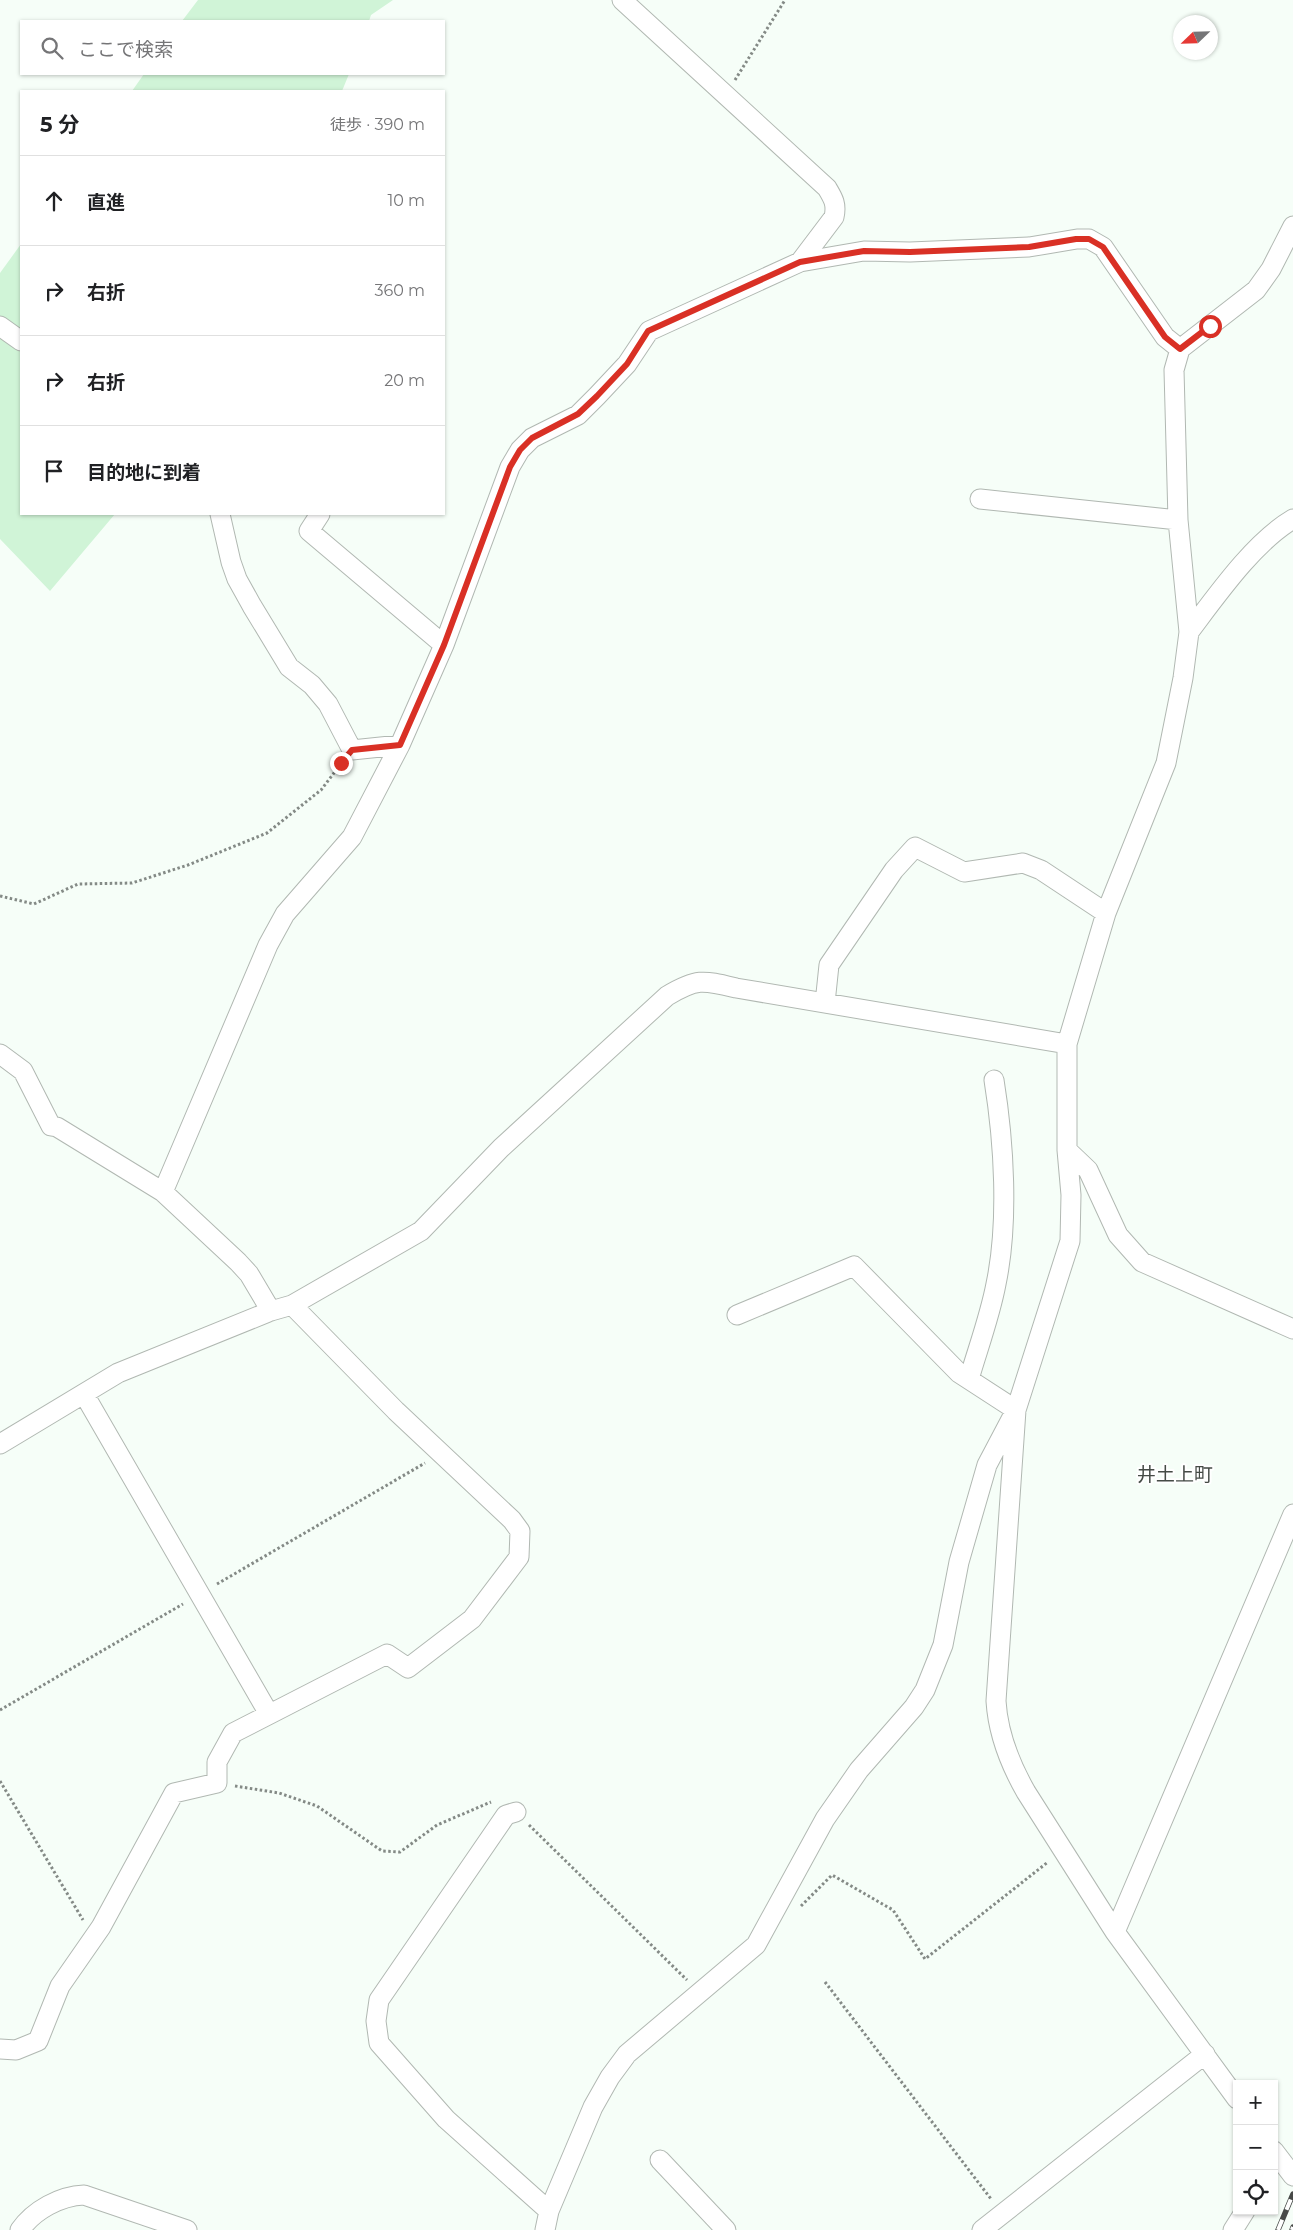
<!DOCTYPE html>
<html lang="ja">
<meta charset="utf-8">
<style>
:root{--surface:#fff;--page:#f6f6f6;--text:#202124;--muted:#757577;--line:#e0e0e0}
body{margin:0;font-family:Montserrat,"Noto Sans JP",sans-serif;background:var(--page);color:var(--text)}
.controls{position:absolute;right:15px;bottom:15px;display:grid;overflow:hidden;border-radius:0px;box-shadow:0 1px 4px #0004}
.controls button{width:45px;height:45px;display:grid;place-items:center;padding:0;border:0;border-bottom:1px solid var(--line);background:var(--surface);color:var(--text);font:25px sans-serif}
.compass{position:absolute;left:1173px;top:15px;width:45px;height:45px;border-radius:50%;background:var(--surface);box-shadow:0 1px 4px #0004;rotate:247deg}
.stop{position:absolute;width:15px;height:15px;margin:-11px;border:4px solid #d93025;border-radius:50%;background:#fff}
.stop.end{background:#d93025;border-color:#fff;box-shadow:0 1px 5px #0008}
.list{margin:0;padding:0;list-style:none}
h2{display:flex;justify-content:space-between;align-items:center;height:65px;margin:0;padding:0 20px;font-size:21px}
h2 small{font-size:16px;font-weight:400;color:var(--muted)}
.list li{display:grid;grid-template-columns:32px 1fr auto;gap:15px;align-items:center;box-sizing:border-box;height:90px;padding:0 20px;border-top:1px solid var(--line)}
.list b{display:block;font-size:19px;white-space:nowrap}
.list em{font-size:16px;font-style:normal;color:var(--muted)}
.icon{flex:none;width:28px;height:28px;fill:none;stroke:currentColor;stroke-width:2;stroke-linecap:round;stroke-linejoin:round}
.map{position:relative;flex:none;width:1293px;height:2230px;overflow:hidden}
.search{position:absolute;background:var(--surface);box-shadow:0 1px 4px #0004;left:20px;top:20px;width:425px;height:55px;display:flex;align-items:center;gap:12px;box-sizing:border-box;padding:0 18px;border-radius:0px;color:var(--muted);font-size:19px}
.panel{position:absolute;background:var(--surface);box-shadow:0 1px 4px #0004;left:20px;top:90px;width:425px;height:425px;border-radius:0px}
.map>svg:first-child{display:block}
.green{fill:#d0f4d7}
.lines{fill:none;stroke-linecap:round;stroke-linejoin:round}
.minor-casing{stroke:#b1b8b2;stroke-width:21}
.path{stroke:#848a86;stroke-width:3;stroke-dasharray:2.5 2.5;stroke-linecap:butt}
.minor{stroke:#fff;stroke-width:19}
.rail-casing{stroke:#474a48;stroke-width:5.5}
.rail{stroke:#fff;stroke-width:4;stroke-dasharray:11;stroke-linecap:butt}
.route{stroke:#d93025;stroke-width:6}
.labels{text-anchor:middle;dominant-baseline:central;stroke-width:4;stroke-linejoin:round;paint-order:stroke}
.quarter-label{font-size:19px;fill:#454b46;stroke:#fff}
</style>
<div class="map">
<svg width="1293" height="2230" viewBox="0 0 1293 2230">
<rect width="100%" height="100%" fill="#f6fef8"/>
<path class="green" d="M198,0H393L371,15L369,21H182Z
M144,74H349L342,91H132Z
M21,244V514H115L50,591L0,539V273Z"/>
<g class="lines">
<g class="minor-casing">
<path id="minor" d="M622,0L827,188C833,198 837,204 834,217L800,262
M0,326L21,341
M980,499L1178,520
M220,514L231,562L237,579L252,606L289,667L312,685L328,704L352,750L400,745
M320,514L309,531L444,645
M1189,632C1217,595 1254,542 1293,519
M825,1003L829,965L894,870L915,847L964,872L1023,863L1041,870L1106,913
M0,1054L23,1071L51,1126L57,1127L163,1192L238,1262L249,1274L271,1311
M1067,1150L1088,1170L1118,1235L1142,1262L1293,1329
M163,1192L268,945L285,914L352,837L400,745L444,645L510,467L520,450L532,438L578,415L597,396L627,364L649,331L800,262L864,251L910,252L1029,247L1077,239H1089L1103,247L1165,337L1180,349
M969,1379C978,1348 990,1316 996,1284C1009,1222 1004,1142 994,1080
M84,1394L269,1714
M0,1444L118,1373L271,1311L292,1305L421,1231L501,1148L667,996C697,978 703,980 736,988L1067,1044
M516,1812L506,1815L379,2000L376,2021L379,2043L446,2119L549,2211
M1115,1932L1293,1514
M0,2049L16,2050L38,2041L60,1986L101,1927L174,1793L217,1783V1762L233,1733L387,1654L408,1668L472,1619L519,1557L520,1531L512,1520L396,1411L292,1305
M1237,2099L1115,1932L1026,1792C1010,1764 998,1734 996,1701L1016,1410L1070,1241L1071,1195L1067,1150V1044L1106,913L1166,763L1183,678L1189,632L1178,520L1174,370L1180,349L1256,290L1271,269L1293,226
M1274,2151L1293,2176
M660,2160L726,2230
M20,2230C34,2210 60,2196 84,2195L187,2230
M545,2230L549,2211L593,2107L610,2077L627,2054L756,1945L825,1819L859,1770L914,1707L925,1690L943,1645L959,1562L987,1465L1016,1410L959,1373L854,1266L737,1315
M982,2230L1205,2054
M1233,2230L1245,2211"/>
</g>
<path class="path" d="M735,80L785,0
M0,896L34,904L78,884L132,883L188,865L267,833L321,790L340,765
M217,1584L425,1463
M0,1710L183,1604
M0,1781L83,1920
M235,1786L279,1793L317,1806L382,1851L400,1852L437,1825L491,1802
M529,1825L687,1980
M801,1906L832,1875L893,1910L925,1959L1048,1862
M825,1982L991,2199"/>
<use href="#minor" class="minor"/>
<g class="rail-casing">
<path id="rail" d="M1278,2230L1293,2194
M1292,2230L1293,2227"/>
</g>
<use href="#rail" class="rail"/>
</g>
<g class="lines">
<path class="route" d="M341,763L352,750L400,745L444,645L510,467L520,450L532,438L578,414L597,396L627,364L648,331L800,262L864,251L910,252L1029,247L1076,239H1089L1103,247L1165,337L1180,349L1210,326"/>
</g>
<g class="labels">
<g class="quarter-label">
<text x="1175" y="1474">井土上町</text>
</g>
</g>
</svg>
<div class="controls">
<button>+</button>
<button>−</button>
<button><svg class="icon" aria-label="locate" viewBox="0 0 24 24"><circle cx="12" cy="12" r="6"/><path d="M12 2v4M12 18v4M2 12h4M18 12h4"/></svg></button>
</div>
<svg class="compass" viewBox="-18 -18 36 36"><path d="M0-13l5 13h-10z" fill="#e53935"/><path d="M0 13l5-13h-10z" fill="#757577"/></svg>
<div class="stop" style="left:1210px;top:326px"></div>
<div class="stop end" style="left:341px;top:763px"></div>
<div class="search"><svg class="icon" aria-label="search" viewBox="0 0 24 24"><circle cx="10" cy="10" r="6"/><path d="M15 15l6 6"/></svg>ここで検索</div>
<section class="panel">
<h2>5 分<small>徒歩 · 390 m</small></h2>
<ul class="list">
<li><svg class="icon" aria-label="ahead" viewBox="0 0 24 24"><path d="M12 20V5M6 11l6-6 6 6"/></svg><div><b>直進</b></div><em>10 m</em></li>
<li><svg class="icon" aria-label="right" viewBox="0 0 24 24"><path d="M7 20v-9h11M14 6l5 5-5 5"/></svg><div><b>右折</b></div><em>360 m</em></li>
<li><svg class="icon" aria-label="right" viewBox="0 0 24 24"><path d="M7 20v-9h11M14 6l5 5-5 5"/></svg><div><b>右折</b></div><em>20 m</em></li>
<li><svg class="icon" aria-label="arrive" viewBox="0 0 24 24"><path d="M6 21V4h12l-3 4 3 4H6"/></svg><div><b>目的地に到着</b></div></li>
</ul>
</section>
</div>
